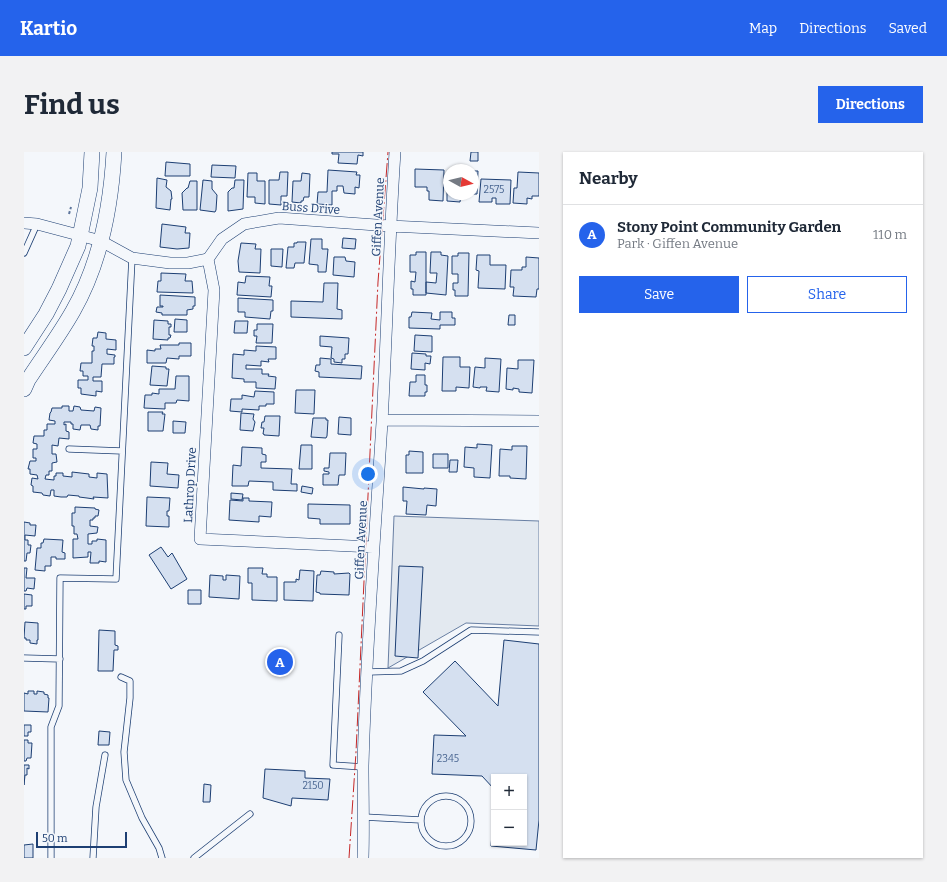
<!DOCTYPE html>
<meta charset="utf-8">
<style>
:root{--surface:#fff;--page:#f2f2f3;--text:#1f2937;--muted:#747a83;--line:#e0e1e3;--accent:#2563eb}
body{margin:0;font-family:Bitter,serif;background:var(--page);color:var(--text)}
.controls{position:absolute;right:12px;bottom:12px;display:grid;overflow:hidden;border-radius:0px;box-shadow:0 1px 3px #0004}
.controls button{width:36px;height:36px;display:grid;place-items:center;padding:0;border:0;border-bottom:1px solid var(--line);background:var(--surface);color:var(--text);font:20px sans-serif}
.compass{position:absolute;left:419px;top:12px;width:36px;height:36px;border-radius:50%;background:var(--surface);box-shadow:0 1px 3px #0004;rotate:98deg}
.scale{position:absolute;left:12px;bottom:10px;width:91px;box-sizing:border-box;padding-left:4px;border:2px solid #1d3f73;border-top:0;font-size:11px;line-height:14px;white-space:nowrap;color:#1d3f73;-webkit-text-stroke:3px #f4f7fb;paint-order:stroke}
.you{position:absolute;left:344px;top:322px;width:14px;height:14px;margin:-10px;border:3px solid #fff;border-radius:50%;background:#1a73e8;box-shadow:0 0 0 6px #1a73e833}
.badge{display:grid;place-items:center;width:26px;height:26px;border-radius:50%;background:var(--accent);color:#fff;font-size:13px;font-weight:700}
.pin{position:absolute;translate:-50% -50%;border:2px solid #fff;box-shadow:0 1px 4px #0006}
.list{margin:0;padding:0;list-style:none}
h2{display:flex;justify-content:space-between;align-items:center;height:52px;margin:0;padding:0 16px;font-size:17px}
h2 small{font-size:13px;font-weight:400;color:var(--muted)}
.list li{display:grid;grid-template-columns:26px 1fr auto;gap:12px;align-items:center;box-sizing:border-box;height:60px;padding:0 16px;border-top:1px solid var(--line)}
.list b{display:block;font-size:15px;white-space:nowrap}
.list p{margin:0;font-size:13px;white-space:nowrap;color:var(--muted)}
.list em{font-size:13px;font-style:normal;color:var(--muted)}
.actions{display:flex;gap:8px;padding:12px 16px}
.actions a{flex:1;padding:9px 0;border:1px solid var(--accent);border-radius:0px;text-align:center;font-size:14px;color:var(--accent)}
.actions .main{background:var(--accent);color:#fff}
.map{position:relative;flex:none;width:515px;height:706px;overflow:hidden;border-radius:0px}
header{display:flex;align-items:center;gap:24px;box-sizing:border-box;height:56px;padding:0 20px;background:var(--accent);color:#fff}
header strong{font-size:19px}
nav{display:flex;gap:22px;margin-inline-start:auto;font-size:14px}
.intro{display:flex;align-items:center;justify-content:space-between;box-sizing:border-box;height:96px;padding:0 24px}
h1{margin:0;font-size:28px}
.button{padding:10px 18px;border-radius:0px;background:var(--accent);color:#fff;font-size:14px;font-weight:700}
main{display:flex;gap:24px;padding:0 24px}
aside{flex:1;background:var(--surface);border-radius:0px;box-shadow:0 1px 3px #0004}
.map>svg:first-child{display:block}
.green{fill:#e3e9f0;stroke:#687fa3}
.building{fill:#d5e0f0;stroke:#1d3f73}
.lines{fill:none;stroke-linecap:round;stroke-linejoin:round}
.lane-casing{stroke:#1d3f73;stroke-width:7}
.street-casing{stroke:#1d3f73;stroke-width:12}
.secondary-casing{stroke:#1d3f73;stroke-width:16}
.path{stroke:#5e769c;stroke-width:2;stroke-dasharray:3 2;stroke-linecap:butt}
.lane{stroke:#f4f7fb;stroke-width:5.5}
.street{stroke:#f4f7fb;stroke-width:11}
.secondary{stroke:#f4f7fb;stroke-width:15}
.power{stroke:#c62828;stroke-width:1;stroke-dasharray:14 3 2 3;stroke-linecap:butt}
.labels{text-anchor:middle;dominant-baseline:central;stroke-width:3;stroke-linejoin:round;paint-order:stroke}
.number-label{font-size:10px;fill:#4b6792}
.street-label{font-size:12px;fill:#1d3f73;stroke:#f4f7fb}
</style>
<header>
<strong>Kartio</strong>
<nav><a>Map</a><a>Directions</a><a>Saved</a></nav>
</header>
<div class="intro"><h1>Find us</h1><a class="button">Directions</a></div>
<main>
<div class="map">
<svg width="515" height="706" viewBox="0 0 515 706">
<rect width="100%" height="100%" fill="#f4f7fb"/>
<path class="green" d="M370,364L515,369V474L442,471L364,516Z"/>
<path class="building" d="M308,0H339V4L334,3L333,12L314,11L315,2H308Z
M447,0H454V9H446Z
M142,10L166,12V24H141Z
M188,13L212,14L211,26L187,25Z
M391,17L420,18L419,49L405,48V39H403V35H391Z
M304,18L333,20L332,23H336L335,36L331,35V42L320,41L319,34H313V39H308V53L293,52L294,40H303Z
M449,19H454L453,42H449Z
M256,20H264L263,44H257V53L245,52V28H255Z
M494,20L515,21V44H508V47L503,46V52L489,51L490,36H493Z
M224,21H233V29H241V52L231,51V45H223Z
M278,21L286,22L285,45H280L279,49H277V51L268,50L269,29H277Z
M133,26L143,28L142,35L147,39L148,47H147L146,58L132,56Z
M457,27L487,28L486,52H472V46H468V50H455Z
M179,28L188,29V37L193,43L192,58L191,60L176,58Z
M211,28H220L219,57L204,59V40L208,36H210Z
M166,29H173V58H159L158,41L163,36H164Z
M423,35H425V42H437L436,50L423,49Z
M138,72L162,75L161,81H166L165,96L153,97L136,95Z
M319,86L332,87L331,97L318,96Z
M287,87H298V97H304L302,120H294V113L285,112Z
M273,90H282L280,111H271L270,116H262L264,95H270V91H273Z
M217,91L232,92L231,97H237L236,121L215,120L214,109Z
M247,97H259L258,115L247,114Z
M392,100H402V143H389V137H387V129L391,130L392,120H386V103H392Z
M407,100H417V103L424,104L422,143L402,141V130L412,131L413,121H406Z
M434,101H445L444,144H431V138H429V131H434V122H428V104H434Z
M453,103H466V113H482L481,137L454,136L455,119L452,118Z
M310,105H321L322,109L331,110L330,125L309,123Z
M502,105L515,106V137H513L512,145L489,144L490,135H486L487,118H498V115H502Z
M137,121L162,122L161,129H168L169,141L133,140L134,129H137Z
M222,124L246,125L245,134H248L247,145L213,143L214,130L221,131Z
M300,131H314L313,157L318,158V167L267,165V149L299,150Z
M136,143L171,145V154H169V157L163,158V163H138V161L132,160L133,155H139V154H136Z
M214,146L249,148V159H247L246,167L221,165V160H214Z
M388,160L408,161L407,167L416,168V160H428V166H431V173H416V177L385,176V165H387Z
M485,163H491V173H484Z
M151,167L163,168V180H150Z
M130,168L144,169V172H147V175H145V183H147L146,186H144V188L129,187Z
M211,169H224L223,181H210Z
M233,172H249L248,191H232L233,184H230V178H233Z
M74,180L82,181V187L92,188V198L83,197V202L91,203V205H90V212H78L77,225H69V229H78V240L72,239V244L57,242V236H54V228H64V224H59V219H56L57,211H68V199H70V194H68L69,186H73Z
M391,183L408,184V200L390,199Z
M296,184L325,186L324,202H321V207H318V211L310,210V207L307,206L308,195L296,194Z
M155,191H167V204H155V207L143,206L142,211H123V198L131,199V197H137L136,193H155Z
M232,194L252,195V207H244L245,210L237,209V214L222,213V217H238V222H245L244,224L252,225L251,237L232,236V230H220V227L208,226L209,202L220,203V198L232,199Z
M388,201L402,202V204H407L406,212L401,211V218L387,217Z
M419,205H436V215H446L445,236L432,235V239H418Z
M296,206L307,207V212L338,214L337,227L295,225V220L291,219L292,213H296Z
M461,206L477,207L475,240L462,239L463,235H456V236L449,235L451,215L461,216Z
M494,208H510L508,241L495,240V237L489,236V238L482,237L483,216L494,217Z
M128,214L142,215V217H145L143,234L126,233Z
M392,223H401V233H403V240H401V244H385L386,230H392Z
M152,224H165V249L153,248L152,251H141V257L120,256L121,243H128V241L135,242V237H151Z
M272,238H291L290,262L271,261Z
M231,239L250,240V252H242V254H235V258L218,257V260L206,259L207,247H218V243L230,245Z
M38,254H45V259H49L50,254L56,255L57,258L70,259L71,255L77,256L76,274H74V278L67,277L66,273H57L56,278L49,277V272H47V270H40V273L42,272V279L45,280V287L35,286L34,294L28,293V302H32L33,310L28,311V319H25V323H22L21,327L30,328V324H32V321H39V324L48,325V320L65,322V325L73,326V321L83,322L84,346L69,345L70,347L63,346L55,345V344L44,343L43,345H37L30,344V338H27L26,344L19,343L18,341L9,340V334L7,333L8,326L14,327L13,323L6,322V317H4L6,309H12V306H9V297H13V292L9,291L10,284H20V278H23V272H31V269L25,268L26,261L27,260L28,256H38Z
M124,260H139L138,262H141L139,279H124Z
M217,261L230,262L229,267L231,270L229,279L216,278Z
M241,264H256L255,284L240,283V282H239L240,276H237L238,270H240Z
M315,265L327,266V283L314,282Z
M289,266H302V268H304L303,284L302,286L287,285Z
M149,269L162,270L161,281H149Z
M453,292L468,293L466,326L450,325V316L440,315L441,295L453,296Z
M277,293H288V317H275Z
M488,294H503L502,327L486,326V324H475L476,297L488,298Z
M218,295L238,296V302L242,303V310H237V316L268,317L267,332H273V339L249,338V330L225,329L224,334H208L209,313L217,314Z
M385,299L399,300V321H382V303H385Z
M306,301H322L321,323H315L314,333H299V322H305V320L300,319V316H305Z
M409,302H424V316H409Z
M426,308H434L433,320H425Z
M127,310L144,311L143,322L155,323L154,336L126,334Z
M278,334L289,336L288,342L277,340Z
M379,335L400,337V336L413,337L412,354L403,353L402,363L382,362L383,349H379Z
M207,341L219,342L218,348L207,347Z
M123,345L146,346L145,359H143V364H145V375L122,374Z
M219,346H225V349L248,350L247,365L235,364V370L205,368L206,348L219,349Z
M284,352L326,353V372H296V367L284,366Z
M51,355L71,356V357L75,358L74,364H71V366H69V368H66V374L74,375L73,381L64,382V392H68V389H73V387L82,388V410L75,409V411H66L67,400H64V405L49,406V387H54L53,382H50V374H48V361H51Z
M0,370L6,371V373H12L11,384L1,383V388H4V393H7L6,401H3L2,409H0Z
M20,387L39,388L38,400L41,401V407H32V405H27V414H21V419L11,418L13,396H17V391H19Z
M137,395L144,405L148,401L163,427L147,437L125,403Z
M375,414L399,415L394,506L371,504Z
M0,416H3L2,426H11L10,437L3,436L2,439H0Z
M224,416H239L238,422H243V425H253V449L228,448V431H224Z
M276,418L290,419L289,449L260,448V430H272V427L275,428Z
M297,419L310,420V422L325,421L326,422L325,443L296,442V441L292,440L293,423H296Z
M186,423L199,424V428H202V423L216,424L215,447L185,445Z
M164,438H177V452H164Z
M0,442L8,443V454H2V457H0Z
M1,470L14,471V488H13V492L6,491V488H2V486H0Z
M75,478L91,479V493L94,494V498H90L89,519H74Z
M480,488L515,492V668L512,698L467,694L470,658V691H500V625H470V637L458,624L408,622L410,583L442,584L399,540L431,509L474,554Z
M4,539H10V542H13V539L20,540V542L24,543V546H25L24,560L0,559V541L4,542Z
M0,573H7V580H4V584H0Z
M75,579L86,580L85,593H74Z
M0,588H4V591H8L7,606H3L2,609H0Z
M0,613H5V617L3,616V623H1L0,633Z
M241,617L281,619V626L306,627L304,648L268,646L267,654L239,646Z
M180,632L187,633L186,650H179Z
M9,692V706H0V693Z"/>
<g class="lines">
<g class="lane-casing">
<path id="lane" d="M0,101L13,72
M45,297L98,299
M315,483L309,613L339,615
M0,506L36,507
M344,520L377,519L399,509L447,478L515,480
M97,525L106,529V546L100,600L102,628L118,666L135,696L138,706
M397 669a25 25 0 1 1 50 0a25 25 0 1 1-50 0Z
M340,665L397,668
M27,706V575L35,554L36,426L92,427L108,106
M69,706L72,655L81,603
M170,706L226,662"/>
</g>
<g class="street-casing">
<path id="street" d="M0,71L13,72L77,89L108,106L146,111H164L184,107L198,87L220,72L255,66L366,74L515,81
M184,107L190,138L176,387L349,395
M358,268L515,269
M339,706C340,675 339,644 339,614C342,499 351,384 358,270C363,180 365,90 371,0"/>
</g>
<g class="secondary-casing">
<path id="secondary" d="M0,196L22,162L35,137L54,94L66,36L68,0
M0,237L4,228C19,205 36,182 49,159C77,110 87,55 90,0"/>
</g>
<path class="path" d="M45,62L47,55"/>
<use href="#lane" class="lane"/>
<use href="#street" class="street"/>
<use href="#secondary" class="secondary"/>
<path class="power" d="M325,706L332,600L354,130L364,0"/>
</g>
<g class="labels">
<g class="number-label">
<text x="470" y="38">2575</text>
<text x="424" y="607">2345</text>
<text x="289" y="634">2150</text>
</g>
<g class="street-label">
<text transform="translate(287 56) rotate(4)">Buss Drive</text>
<text transform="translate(354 65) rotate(-87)">Giffen Avenue</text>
<text transform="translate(166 333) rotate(-87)">Lathrop Drive</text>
<text transform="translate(337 388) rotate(-87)">Giffen Avenue</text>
</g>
</g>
</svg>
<div class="controls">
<button>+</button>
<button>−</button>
</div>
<svg class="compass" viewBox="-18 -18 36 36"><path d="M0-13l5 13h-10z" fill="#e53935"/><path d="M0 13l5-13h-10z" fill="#747a83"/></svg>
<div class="scale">50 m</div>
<div class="you"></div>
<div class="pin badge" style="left:256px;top:510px">A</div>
</div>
<aside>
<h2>Nearby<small></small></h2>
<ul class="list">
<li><span class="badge">A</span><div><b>Stony Point Community Garden</b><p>Park · Giffen Avenue</p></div><em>110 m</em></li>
</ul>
<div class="actions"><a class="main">Save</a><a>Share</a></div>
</aside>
</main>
